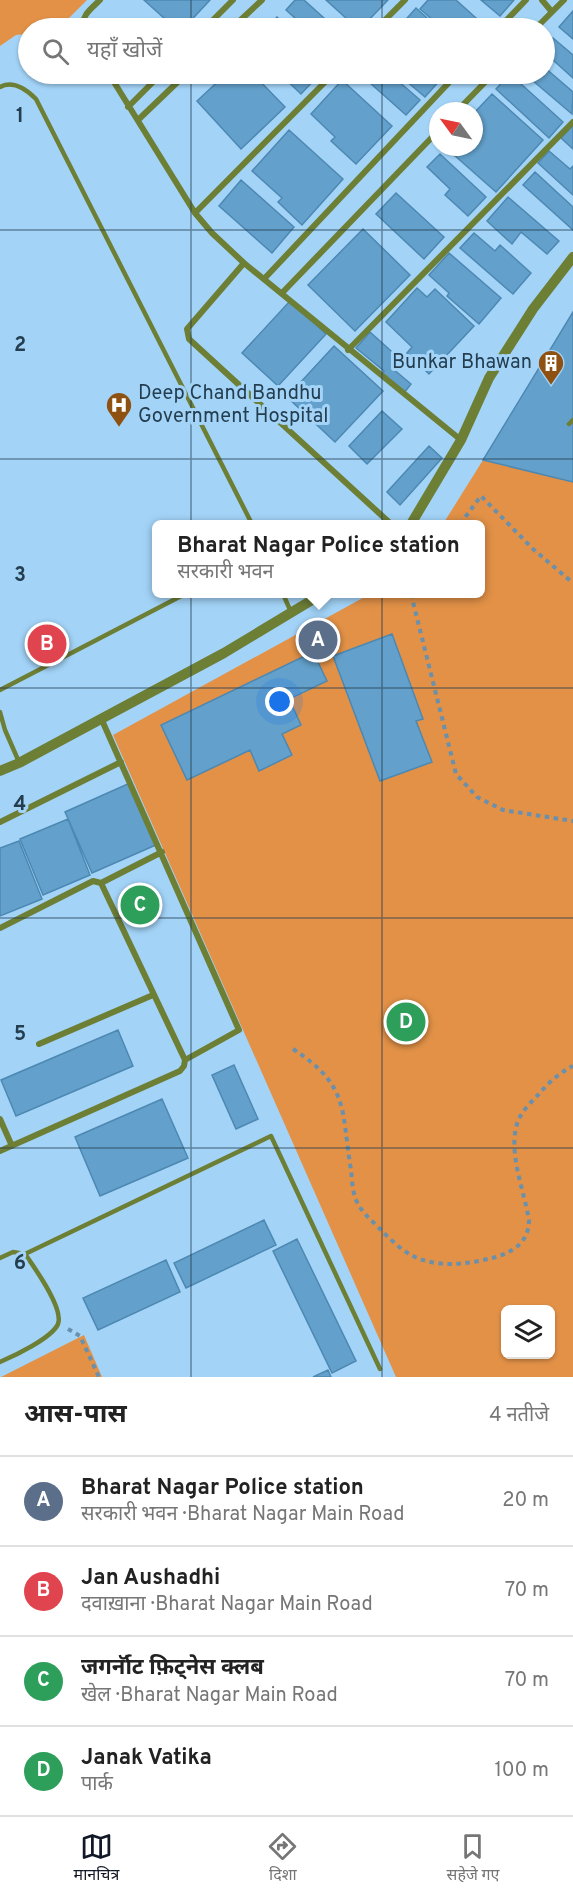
<!DOCTYPE html>
<html lang="hi">
<meta charset="utf-8">
<style>
:root{--surface:#fff;--page:#f2f2f2;--text:#222;--muted:#767676;--line:#e0e0e0;--accent:#111827}
body{margin:0;font-family:Overpass,"Noto Sans Devanagari",sans-serif;background:var(--page);color:var(--text)}
.controls{position:absolute;right:18px;bottom:18px;display:grid;overflow:hidden;border-radius:9px;box-shadow:0 2px 4px #0004}
.controls button{width:54px;height:54px;display:grid;place-items:center;padding:0;border:0;border-bottom:2px solid var(--line);background:var(--surface);color:var(--text);font:30px sans-serif}
.compass{position:absolute;left:429px;top:102px;width:54px;height:54px;border-radius:50%;background:var(--surface);box-shadow:0 2px 4px #0004;rotate:303deg}
.you{position:absolute;left:280px;top:702px;width:21px;height:21px;margin:-15px;border:4px solid #fff;border-radius:50%;background:#1a73e8;box-shadow:0 0 0 9px #1a73e833}
.badge{display:grid;place-items:center;width:39px;height:39px;border-radius:50%;background:var(--accent);color:#fff;font-size:20px;font-weight:700}
.pin{position:absolute;translate:-50% -50%;border:3px solid #fff;box-shadow:0 2px 6px #0006}
.popup{position:absolute;left:152px;top:520px;width:333px;height:78px;box-sizing:border-box;display:grid;place-content:center;border-radius:9px;background:var(--surface);filter:drop-shadow(0 2px 4px #0005);font-size:20px;white-space:nowrap;color:var(--muted)}
.popup b{font-size:22px;color:var(--text)}
.popup::after{content:'';position:absolute;left:50%;top:100%;margin-left:-12px;border:12px solid transparent;border-top-color:var(--surface)}
.list{margin:0;padding:0;list-style:none}
h2{display:flex;justify-content:space-between;align-items:center;height:78px;margin:0;padding:0 24px;font-size:26px}
h2 small{font-size:20px;font-weight:400;color:var(--muted)}
.list li{display:grid;grid-template-columns:39px 1fr auto;gap:18px;align-items:center;box-sizing:border-box;height:90px;padding:0 24px;border-top:2px solid var(--line)}
.list b{display:block;font-size:22px;white-space:nowrap}
.list p{margin:0;font-size:20px;white-space:nowrap;color:var(--muted)}
.list em{font-size:20px;font-style:normal;color:var(--muted)}
.icon{flex:none;width:33px;height:33px;fill:none;stroke:currentColor;stroke-width:2;stroke-linecap:round;stroke-linejoin:round}
.map{position:relative;flex:none;width:573px;height:1377px;overflow:hidden}
.search{position:absolute;background:var(--surface);box-shadow:0 2px 4px #0004;left:18px;right:18px;top:18px;height:66px;display:flex;align-items:center;gap:15px;box-sizing:border-box;padding:0 21px;border-radius:33px;color:var(--muted);font-size:22px}
.sheet{height:438px;background:var(--surface)}
nav{display:flex;justify-content:space-around;align-items:center;box-sizing:border-box;height:84px;border-top:2px solid var(--line);background:var(--surface);font-size:16px;color:var(--muted)}
nav a{display:grid;justify-items:center;gap:3px}
nav .on{color:var(--accent)}
.map>svg:first-child{display:block}
.green{fill:#e29147;fill-rule:evenodd}
.building{fill:#63a0cb;stroke:#4c88b2;stroke-width:1.5}
.lines{fill:none;stroke-linecap:round;stroke-linejoin:round}
.path{stroke:#6990ac;stroke-width:4;stroke-dasharray:4.5 4.5;stroke-linecap:butt}
.service{stroke:#6d7e35;stroke-width:4.5}
.minor{stroke:#6d7e35;stroke-width:6}
.tertiary{stroke:#6d7e35;stroke-width:10}
.grid{fill:none;stroke:#243e50;stroke-width:1.5;stroke-opacity:0.55}
.labels{text-anchor:middle;dominant-baseline:central;stroke-width:6;stroke-linejoin:round;paint-order:stroke}
.poi-label{font-size:20px;fill:#243e50;stroke:#a3d4f8;text-anchor:end}
.grid-label{font-size:20px;text-anchor:middle;font-weight:bold;fill:#243e50;stroke:#a3d4f8;stroke-width:6;stroke-linejoin:round;paint-order:stroke}
</style>
<div class="map">
<svg width="573" height="1377" viewBox="0 0 573 1377">
<rect width="100%" height="100%" fill="#a3d4f8"/>
<path class="green" d="M0,0H87L59,28H28V34L16,35L0,46Z
M483,460L573,482V1377H396L113,735L370,594H480V524H443ZM506,1310H550V1354H506Z
M84,1335L102,1377H1Z"/>
<path class="building" d="M144,0H210L184,28H175Z
M295,0H304L335,28H306L286,10Z
M326,0H388L361,28H357Z
M428,0H456L486,27L484,28H442L420,9Z
M481,0H514L500,16Z
M416,8L438,28H405L401,25Z
M573,11V39L559,27Z
M277,17L289,28H266Z
M553,38L573,55V78L544,52V47Z
M544,67L573,92L572,114L525,74H544Z
M226,74H253L285,107L241,149L197,101Z
M280,74H320L301,94Z
M360,74H390L420,100L406,115Z
M398,74H435L441,79L425,97Z
M510,74L563,122L549,138L496,89Z
M342,80L392,126L356,164L331,141L335,137L311,114Z
M492,94L543,140L496,192L445,147H474V113Z
M573,125V149L561,138Z
M289,130L343,179L302,225L278,202L282,198L252,171Z
M549,151L570,169L573,166V195L538,163Z
M440,154L486,197L468,216L445,195L450,189L427,167Z
M535,172L573,207V230L523,185Z
M241,180L294,227L272,253L219,206Z
M396,193L444,237L424,259L376,214Z
M508,197L559,241L547,254L521,232L512,244L487,221Z
M363,229L410,275L355,331L308,285Z
M474,233L495,251L500,245L531,273L513,294L460,248Z
M449,253L501,298L479,324L447,296L449,293L429,275Z
M417,288L427,297L435,289L474,326L429,374L407,353L412,347L386,322Z
M290,301L326,334L278,386L242,353Z
M573,312V482L483,460Z
M370,332L400,359L392,368L411,384L404,393L382,374L384,371L356,348Z
M334,346L383,391L335,442L287,397Z
M382,411L402,429L367,464L349,446Z
M429,446L442,458L400,505L387,492Z
M392,634L423,719L416,721L432,762L380,781L333,656Z
M313,652L327,681L289,699L301,725L282,734L292,755L259,771L250,750L187,780L161,725Z
M130,783L158,844L92,873L65,812Z
M68,819L90,875L43,895L20,839Z
M19,841L42,899L0,916V848Z
M118,1030L133,1066L16,1116L1,1080Z
M234,1065L258,1119L236,1129L212,1075Z
M162,1099L188,1158L100,1196L75,1137Z
M264,1220L276,1245L186,1288L174,1263Z
M297,1239L356,1361L332,1373L273,1251Z
M166,1260L180,1292L98,1330L83,1298Z
M328,1370L331,1377H313Z"/>
<g class="lines">
<path class="path" d="M460,524L481,496L533,549L573,583
M411,594L456,774L477,797L503,810L573,821
M293,1049C350,1086 341,1110 351,1170C352,1178 352,1188 355,1197C359,1210 370,1219 380,1229C389,1238 400,1249 411,1255C437,1269 469,1264 496,1257C515,1251 529,1241 529,1220C524,1190 507,1150 518,1121C522,1111 531,1102 538,1095C548,1083 559,1073 573,1066
M68,1329L80,1336L99,1377"/>
<path class="service" d="M0,87C13,80 27,90 36,99L252,524
M569,424L573,420
M283,594L291,612
M0,690L185,594
M0,712L5,730L19,762
M25,1254L271,1136L380,1369
M0,1258L13,1252L25,1254C34,1267 64,1308 58,1324C52,1338 14,1356 0,1362"/>
<path class="minor" d="M542,0L552,12
M84,28C80,16 92,8 100,0
M205,28L233,0
M232,28L262,0
M377,28L405,0
M499,28L526,0
M536,28L564,0
M109,74L195,213L212,233L244,263L461,440
M128,107L161,74
M457,111L493,74
M138,120L186,74
M195,213L333,74
M244,263L187,329L189,339L391,524
M264,279L457,74
M282,293L438,131
M348,350L573,122
M101,718L239,1030L185,1060
M0,822L121,762
M101,883L162,852
M0,928L93,881L101,883L185,1060L184,1066L180,1071L0,1151
M39,1044L153,995
M0,1119L12,1146"/>
<path class="tertiary" d="M411,524L461,440L489,378L533,309L573,257
M0,771L19,763L224,653L322,594"/>
</g>
<path class="grid" d="M191,0V28M382,0V28M191,74V1377M382,74V1377M0,230H573M0,459H573M0,688H573M0,918H573M0,1148H573"/>
<defs>
<g id="building-pin" transform="scale(1.35)"><path d="M0 17L-7.5 6A9.5 9.5 0 1 1 7.5 6Z" fill="#8e5112" stroke="#a3d4f8"/><path d="M-4-6H4V6H1V3H-1V6H-4ZM-2.5-4.3h1.7v1.8h-1.7ZM.8-4.3h1.7v1.8H.8ZM-2.5-1h1.7V.8h-1.7ZM.8-1h1.7V.8H.8Z" fill="#fff"/></g>
<g id="hospital-pin" transform="scale(1.35)"><path d="M0 17L-7.5 6A9.5 9.5 0 1 1 7.5 6Z" fill="#8e5112" stroke="#a3d4f8"/><path d="M-5-5h3v3.5h4V-5h3V5h-3V1.5h-4V5h-3Z" fill="#fff"/></g>
</defs>
<g fill-rule="evenodd">
<use href="#building-pin" x="551" y="363"/>
<use href="#hospital-pin" x="119" y="405"/>
</g>
<g class="labels">
<g class="poi-label">
<text x="532" y="363">Bunkar Bhawan</text>
<text x="138" y="394" text-anchor="start">Deep Chand Bandhu<tspan x="138" dy="23">Government Hospital</tspan></text>
</g>
</g>
<g class="grid-label">
<text x="20" y="122">1</text>
<text x="20" y="351">2</text>
<text x="20" y="581">3</text>
<text x="20" y="810">4</text>
<text x="20" y="1040">5</text>
<text x="20" y="1269">6</text>
</g>
</svg>
<div class="controls">
<button><svg class="icon" aria-label="layers" viewBox="0 0 24 24"><path d="M12 4l9 5-9 5-9-5zM3 14l9 5 9-5"/></svg></button>
</div>
<svg class="compass" viewBox="-18 -18 36 36"><path d="M0-13l5 13h-10z" fill="#e53935"/><path d="M0 13l5-13h-10z" fill="#767676"/></svg>
<div class="you"></div>
<div class="pin badge" style="left:318px;top:640px;background:#5c6f8a">A</div>
<div class="popup"><b>Bharat Nagar Police station</b>सरकारी भवन</div>
<div class="pin badge" style="left:47px;top:644px;background:#e0444e">B</div>
<div class="pin badge" style="left:140px;top:905px;background:#2e9e5b">C</div>
<div class="pin badge" style="left:406px;top:1022px;background:#2e9e5b">D</div>
<div class="search"><svg class="icon" aria-label="search" viewBox="0 0 24 24"><circle cx="10" cy="10" r="6"/><path d="M15 15l6 6"/></svg>यहाँ खोजें</div>
</div>
<section class="sheet">
<h2>आस-पास<small>4 नतीजे</small></h2>
<ul class="list">
<li><span class="badge" style="background:#5c6f8a">A</span><div><b>Bharat Nagar Police station</b><p>सरकारी भवन · Bharat Nagar Main Road</p></div><em>20 m</em></li>
<li><span class="badge" style="background:#e0444e">B</span><div><b>Jan Aushadhi</b><p>दवाख़ाना · Bharat Nagar Main Road</p></div><em>70 m</em></li>
<li><span class="badge" style="background:#2e9e5b">C</span><div><b>जगर्नॉट फ़िट्नेस क्लब</b><p>खेल · Bharat Nagar Main Road</p></div><em>70 m</em></li>
<li><span class="badge" style="background:#2e9e5b">D</span><div><b>Janak Vatika</b><p>पार्क</p></div><em>100 m</em></li>
</ul>
</section>
<nav>
<a class="on"><svg class="icon" aria-label="map" viewBox="0 0 24 24"><path d="M3 6l6-2 6 2 6-2v14l-6 2-6-2-6 2zM9 4v14M15 6v14"/></svg>मानचित्र</a>
<a><svg class="icon" aria-label="directions" viewBox="0 0 24 24"><path d="M12 3l9 9-9 9-9-9zM9 14v-3h6M13 9l2 2-2 2"/></svg>दिशा</a>
<a><svg class="icon" aria-label="saved" viewBox="0 0 24 24"><path d="M7 4h10v16l-5-4-5 4z"/></svg>सहेजे गए</a>
</nav>
